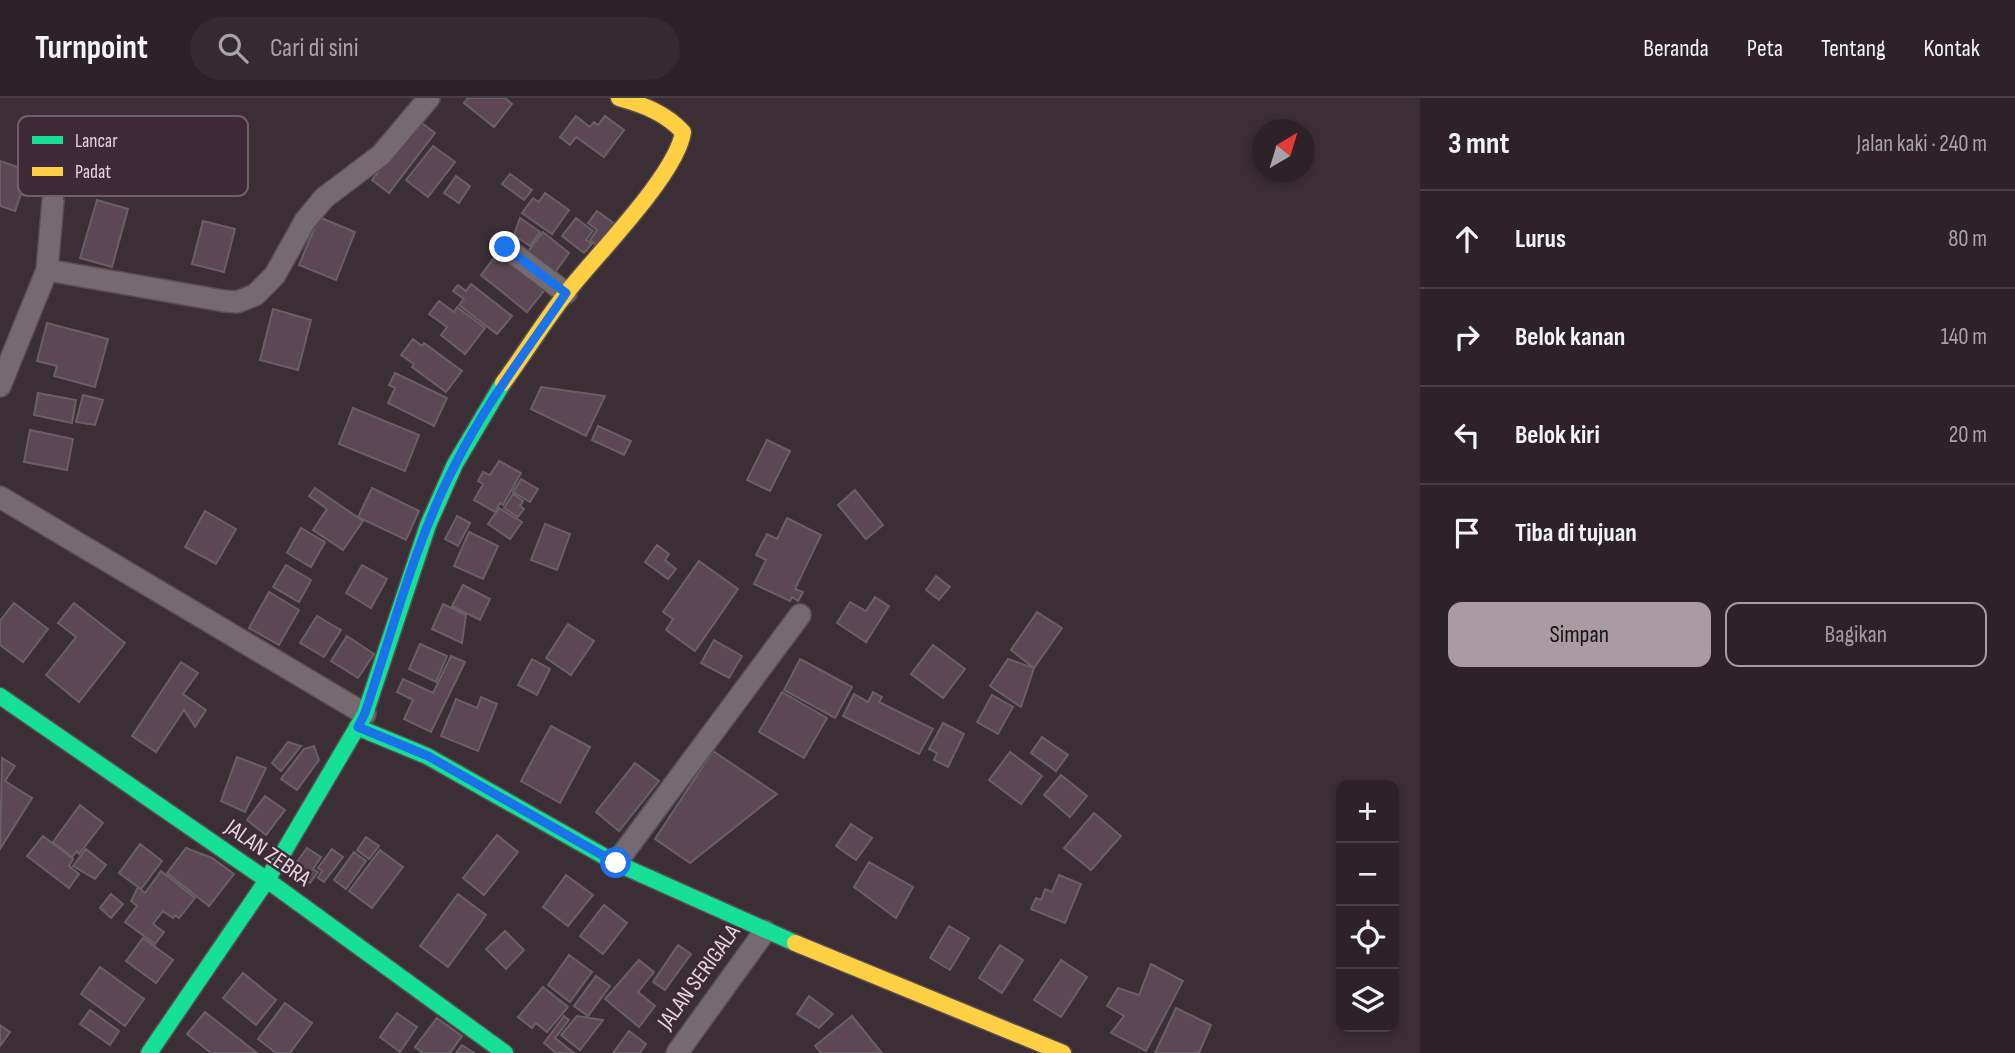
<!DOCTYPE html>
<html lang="id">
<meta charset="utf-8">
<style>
:root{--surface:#2c2228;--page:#342a30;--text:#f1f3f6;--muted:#a6a4a8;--line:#483f45;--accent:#aa9ba2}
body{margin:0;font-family:"Sofia Sans Condensed",sans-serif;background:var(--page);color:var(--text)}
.controls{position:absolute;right:21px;bottom:21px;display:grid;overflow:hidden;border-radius:14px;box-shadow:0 4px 10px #0003}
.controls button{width:63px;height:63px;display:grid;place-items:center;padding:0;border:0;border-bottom:2px solid var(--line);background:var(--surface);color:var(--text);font:35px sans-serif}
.compass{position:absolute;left:1252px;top:21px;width:63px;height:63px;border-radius:50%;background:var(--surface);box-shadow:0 4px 10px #0003;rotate:38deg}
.stop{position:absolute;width:21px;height:21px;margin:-16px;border:5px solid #1a73e8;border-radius:50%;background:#fff}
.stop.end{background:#1a73e8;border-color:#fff;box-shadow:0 2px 7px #0008}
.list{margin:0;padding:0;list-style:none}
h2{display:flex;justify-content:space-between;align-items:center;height:91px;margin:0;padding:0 28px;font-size:30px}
h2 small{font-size:23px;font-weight:400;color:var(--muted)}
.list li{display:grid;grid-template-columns:46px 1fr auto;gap:21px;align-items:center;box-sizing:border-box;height:98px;padding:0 28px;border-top:2px solid var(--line)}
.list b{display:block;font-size:26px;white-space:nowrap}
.list em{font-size:23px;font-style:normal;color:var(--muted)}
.actions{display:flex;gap:14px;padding:21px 28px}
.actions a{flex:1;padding:16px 0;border:2px solid var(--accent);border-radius:14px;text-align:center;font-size:24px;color:var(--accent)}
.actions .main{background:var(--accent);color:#111}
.icon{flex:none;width:38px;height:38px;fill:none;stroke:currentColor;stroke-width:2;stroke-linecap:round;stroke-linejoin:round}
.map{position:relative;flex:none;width:1420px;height:955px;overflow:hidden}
header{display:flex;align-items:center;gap:42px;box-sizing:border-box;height:98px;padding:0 35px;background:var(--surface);border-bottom:2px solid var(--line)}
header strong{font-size:33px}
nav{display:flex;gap:38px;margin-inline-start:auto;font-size:24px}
.search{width:490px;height:63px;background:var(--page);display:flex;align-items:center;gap:18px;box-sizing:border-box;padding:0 24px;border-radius:38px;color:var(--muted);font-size:26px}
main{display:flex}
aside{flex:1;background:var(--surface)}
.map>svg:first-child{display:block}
.building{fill:#5d4754;stroke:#6a5f65;stroke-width:2}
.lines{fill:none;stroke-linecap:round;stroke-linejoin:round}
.street-casing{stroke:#584d53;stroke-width:24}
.fast-casing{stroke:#584d53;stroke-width:19}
.slow-casing{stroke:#584d53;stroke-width:19}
.street{stroke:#756a70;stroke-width:21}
.fast{stroke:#16e098;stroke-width:16}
.slow{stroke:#ffcf43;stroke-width:16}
.route{stroke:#1a73e8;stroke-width:9}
.labels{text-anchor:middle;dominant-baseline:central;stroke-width:5;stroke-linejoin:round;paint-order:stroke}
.street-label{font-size:23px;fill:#e5d5dd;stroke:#402936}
.key{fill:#402936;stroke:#725d68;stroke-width:2}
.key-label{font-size:19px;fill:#e5d5dd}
</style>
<header>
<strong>Turnpoint</strong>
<div class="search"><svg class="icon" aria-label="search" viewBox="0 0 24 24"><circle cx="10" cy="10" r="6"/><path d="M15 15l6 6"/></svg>Cari di sini</div>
<nav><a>Beranda</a><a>Peta</a><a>Tentang</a><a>Kontak</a></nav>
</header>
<main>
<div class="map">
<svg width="1420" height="955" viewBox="0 0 1420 955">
<rect width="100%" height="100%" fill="#3b2e35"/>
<path class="building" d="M468,0H505L512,6L494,29L464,5Z
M576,18L590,29L594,24L598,27L605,18L624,32L604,59L576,39L570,47L560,39Z
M418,22L435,35L389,95L372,82Z
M433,48L455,64L428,99L406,82Z
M0,63L29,73L15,113L0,108Z
M510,76L532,92L524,102L502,86Z
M456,78L470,88L459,105L444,95Z
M545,95L569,112L552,136L522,115L533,100L539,104Z
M97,102L128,111L112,169L80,160Z
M597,113L615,126L598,148L590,142L597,132L588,125Z
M319,119L355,134L336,182L299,167Z
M520,120L540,134L530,148L514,137Z
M576,120L593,133L586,142L592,146L584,155L562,138Z
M203,123L235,131L224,174L192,166Z
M543,134L569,155L554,176L527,155Z
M500,152L547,189L527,214L481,177Z
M471,186L512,218L497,236L459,207L464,201L453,193L458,187L466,193Z
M439,203L454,214L457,209L485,230L465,256L441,237L447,229L429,216Z
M273,211L311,222L298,272L260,262Z
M47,225L108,241L95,289L54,278L57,268L37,263Z
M413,241L422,248L424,245L462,273L446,294L412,269L414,266L401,257Z
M395,275L447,300L434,328L388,305L395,290L389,287Z
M541,289L605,298L586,338L531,311Z
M38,295L76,302L72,325L34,317Z
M83,297L103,302L95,327L76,324Z
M353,310L419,337L405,373L339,346Z
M598,328L631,343L624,357L592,342Z
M30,332L73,341L67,372L24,364Z
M767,342L790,353L770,393L747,382Z
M499,363L521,375L503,407L500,405L495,414L474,402L483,386L478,383L483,374L490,377Z
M521,381L538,391L530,404L513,394Z
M315,390L363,423L343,452L313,432L327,411L309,398Z
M372,390L419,413L406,442L358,419Z
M855,392L883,427L866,441L838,407Z
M513,396L523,403L520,408L524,411L518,419L504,410Z
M499,410L522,424L510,441L488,426Z
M205,413L236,431L216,466L185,449Z
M457,418L470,425L458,448L445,441Z
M787,420L821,437L795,491L803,494L798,503L792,499L790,503L754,486L766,462L756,457L767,436L777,441Z
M545,426L570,436L557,472L531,462Z
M301,430L325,444L311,469L287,455Z
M469,434L498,448L483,481L454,468Z
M657,447L669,456L665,462L676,471L668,481L645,464Z
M699,463L738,491L695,553L666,532L673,521L663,514Z
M286,467L311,482L299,504L273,489Z
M362,467L387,481L371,510L346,495Z
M936,478L950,489L939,502L926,492Z
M463,487L490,501L480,522L452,508Z
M269,494L299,512L279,547L249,530Z
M875,499L889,508L866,544L837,525L850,504L866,513Z
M14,505L48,531L23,564L0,547V523Z
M74,505L125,545L79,604L46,577L76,539L58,525Z
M443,506L466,517L462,545L432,531Z
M1037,514L1062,530L1034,570L1011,552Z
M317,518L341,532L324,559L300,545Z
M568,526L594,543L571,577L546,560Z
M347,538L374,556L358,580L331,563Z
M714,542L742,558L729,580L701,565Z
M420,546L447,558L436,584L409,571Z
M933,547L965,571L943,600L911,576Z
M451,558L465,564L431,634L404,621L413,602L397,594L403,581L433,595Z
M532,561L550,571L537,597L518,587Z
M800,561L852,589L835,620L784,592Z
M1008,561L1034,570L1021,609L990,588Z
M181,564L198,575L183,596L206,612L195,629L184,612L156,654L132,638Z
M782,594L827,620L804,660L759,634Z
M873,594L882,599L879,604L933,631L919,656L843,618L854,596L868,604Z
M992,597L1013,609L998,636L977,624Z
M481,599L497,606L478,653L441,638L456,601L477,610Z
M943,625L964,636L948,669L934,662L937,655L929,651Z
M551,628L590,649L560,705L521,683Z
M1042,639L1068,657L1056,673L1031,655Z
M288,644L301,648L281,673L272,665Z
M314,648L319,662L297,692L281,681L304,651Z
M713,653L777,696L690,765L655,741Z
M1010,654L1042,678L1021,706L989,682Z
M237,659L266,670L245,714L221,703Z
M2,660L15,668L5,683L32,700L0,751Z
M635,665L659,683L619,733L596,714Z
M1061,677L1087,698L1070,719L1044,697Z
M265,698L285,712L266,737L247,722Z
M80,707L103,725L79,756L77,753L72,759L53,744Z
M1094,715L1121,738L1091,772L1064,750Z
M851,726L872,740L856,762L836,748Z
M497,737L518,754L484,797L463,780Z
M43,738L73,761L69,768L79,776L69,790L27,758Z
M366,739L379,748L369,761L357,752Z
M140,746L162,763L141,791L119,775Z
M186,750L212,760L234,776L209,808L167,775Z
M307,750L321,759L313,771L318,774L310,785L291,772Z
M86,751L106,767L95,781L73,768Z
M332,751L343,759L324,784L318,780L322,773L318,770Z
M380,752L403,769L372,810L349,793Z
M354,754L366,763L346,791L334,782Z
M869,764L913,789L896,820L854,789Z
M161,773L195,800L179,820L175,817L173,820L163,813L153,826L164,834L155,846L125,824L137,808L131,803L138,789L145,795Z
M566,777L593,797L568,828L543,809Z
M1059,777L1081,786L1065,825L1031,811L1036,800L1041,802L1045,791L1052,794Z
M111,796L123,806L111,820L100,810Z
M458,796L486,817L448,869L420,848Z
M604,807L627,825L603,856L580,838Z
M949,828L969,840L950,872L930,860Z
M505,833L524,852L506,871L486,851Z
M143,840L173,862L156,885L126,863Z
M678,847L691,856L665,892L653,884Z
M1000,847L1023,862L1002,895L979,880Z
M569,857L592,874L570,904L548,887Z
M639,862L654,874L638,894L655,908L639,929L605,901Z
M1061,862L1087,879L1061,919L1034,902Z
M1151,866L1183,883L1146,953L1111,935L1124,918L1107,908L1118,890L1139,897Z
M100,869L144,901L125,928L81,896Z
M243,875L276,902L256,927L223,900Z
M596,878L610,888L588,918L574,908Z
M543,889L568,909L547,934L536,925L532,930L518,919Z
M809,898L833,916L819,930L797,916Z
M285,905L312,925L290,955H276L258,941Z
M1176,910L1211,927L1199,955H1155Z
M90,912L119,933L110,947L80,926Z
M205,914L257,955H211L187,936Z
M397,915L417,929L400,954L380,939Z
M564,918L569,922L555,940L574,955H556L544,945Z
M577,918L603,922L580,952L561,937Z
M852,918L882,955H821L815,948Z
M437,920L462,938L450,955H423L415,949Z
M0,927L10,934L0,948Z
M629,933L646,946L640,955H613Z
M462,947L474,955H456Z"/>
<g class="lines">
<g class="street-casing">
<path id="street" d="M505,149L566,195
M47,172L224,203L237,204L255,197L275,177L305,123L324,100L381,57L429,0
M0,288L47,172L53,103
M0,399L365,616
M616,765L800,517
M677,955L765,833"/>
</g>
<g class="fast-casing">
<path id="fast" d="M0,598L267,782L505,955
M357,629L427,658L616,765L795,845
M149,955L267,782L365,616L428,427L455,366L503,285"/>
</g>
<g class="slow-casing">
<path id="slow" d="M503,285C525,255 545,222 568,193C597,156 677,76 683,34C665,15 644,7 619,0
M795,845L1063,955"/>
</g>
<use href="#street" class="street"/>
<use href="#fast" class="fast"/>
<use href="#slow" class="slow"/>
</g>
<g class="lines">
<path class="route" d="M505,149L566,195C528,251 486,305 456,365C415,443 393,532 365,615L358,629L428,658L616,765"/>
</g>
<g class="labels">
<g class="street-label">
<text transform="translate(268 755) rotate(35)">JALAN ZEBRA</text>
<text transform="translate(699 879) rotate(-54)">JALAN SERIGALA</text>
</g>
</g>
<rect x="18" y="18" width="230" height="80" rx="10" class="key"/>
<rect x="32" y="38" width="31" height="8" fill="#16e098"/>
<rect x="32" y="69" width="31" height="9" fill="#ffcf43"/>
<g class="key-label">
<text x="75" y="49">Lancar</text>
<text x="75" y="80">Padat</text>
</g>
</svg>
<div class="controls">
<button>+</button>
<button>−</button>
<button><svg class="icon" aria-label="locate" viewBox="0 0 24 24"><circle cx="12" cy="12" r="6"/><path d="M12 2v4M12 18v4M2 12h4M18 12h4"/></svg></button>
<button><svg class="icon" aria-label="layers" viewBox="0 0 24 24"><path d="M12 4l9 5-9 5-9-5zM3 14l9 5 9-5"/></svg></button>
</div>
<svg class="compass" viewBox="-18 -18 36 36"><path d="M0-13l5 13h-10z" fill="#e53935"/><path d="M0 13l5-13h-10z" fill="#a6a4a8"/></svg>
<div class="stop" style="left:616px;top:765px"></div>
<div class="stop end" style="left:505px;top:149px"></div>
</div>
<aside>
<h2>3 mnt<small>Jalan kaki · 240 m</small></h2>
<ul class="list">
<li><svg class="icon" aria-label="ahead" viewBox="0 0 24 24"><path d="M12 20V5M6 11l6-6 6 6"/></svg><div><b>Lurus</b></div><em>80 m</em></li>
<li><svg class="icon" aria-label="right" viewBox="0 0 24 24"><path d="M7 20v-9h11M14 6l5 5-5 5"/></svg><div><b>Belok kanan</b></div><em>140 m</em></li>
<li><svg class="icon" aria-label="left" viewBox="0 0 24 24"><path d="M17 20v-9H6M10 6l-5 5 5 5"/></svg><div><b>Belok kiri</b></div><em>20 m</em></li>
<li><svg class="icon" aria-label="arrive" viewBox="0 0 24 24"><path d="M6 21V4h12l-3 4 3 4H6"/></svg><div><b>Tiba di tujuan</b></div></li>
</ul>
<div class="actions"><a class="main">Simpan</a><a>Bagikan</a></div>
</aside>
</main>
